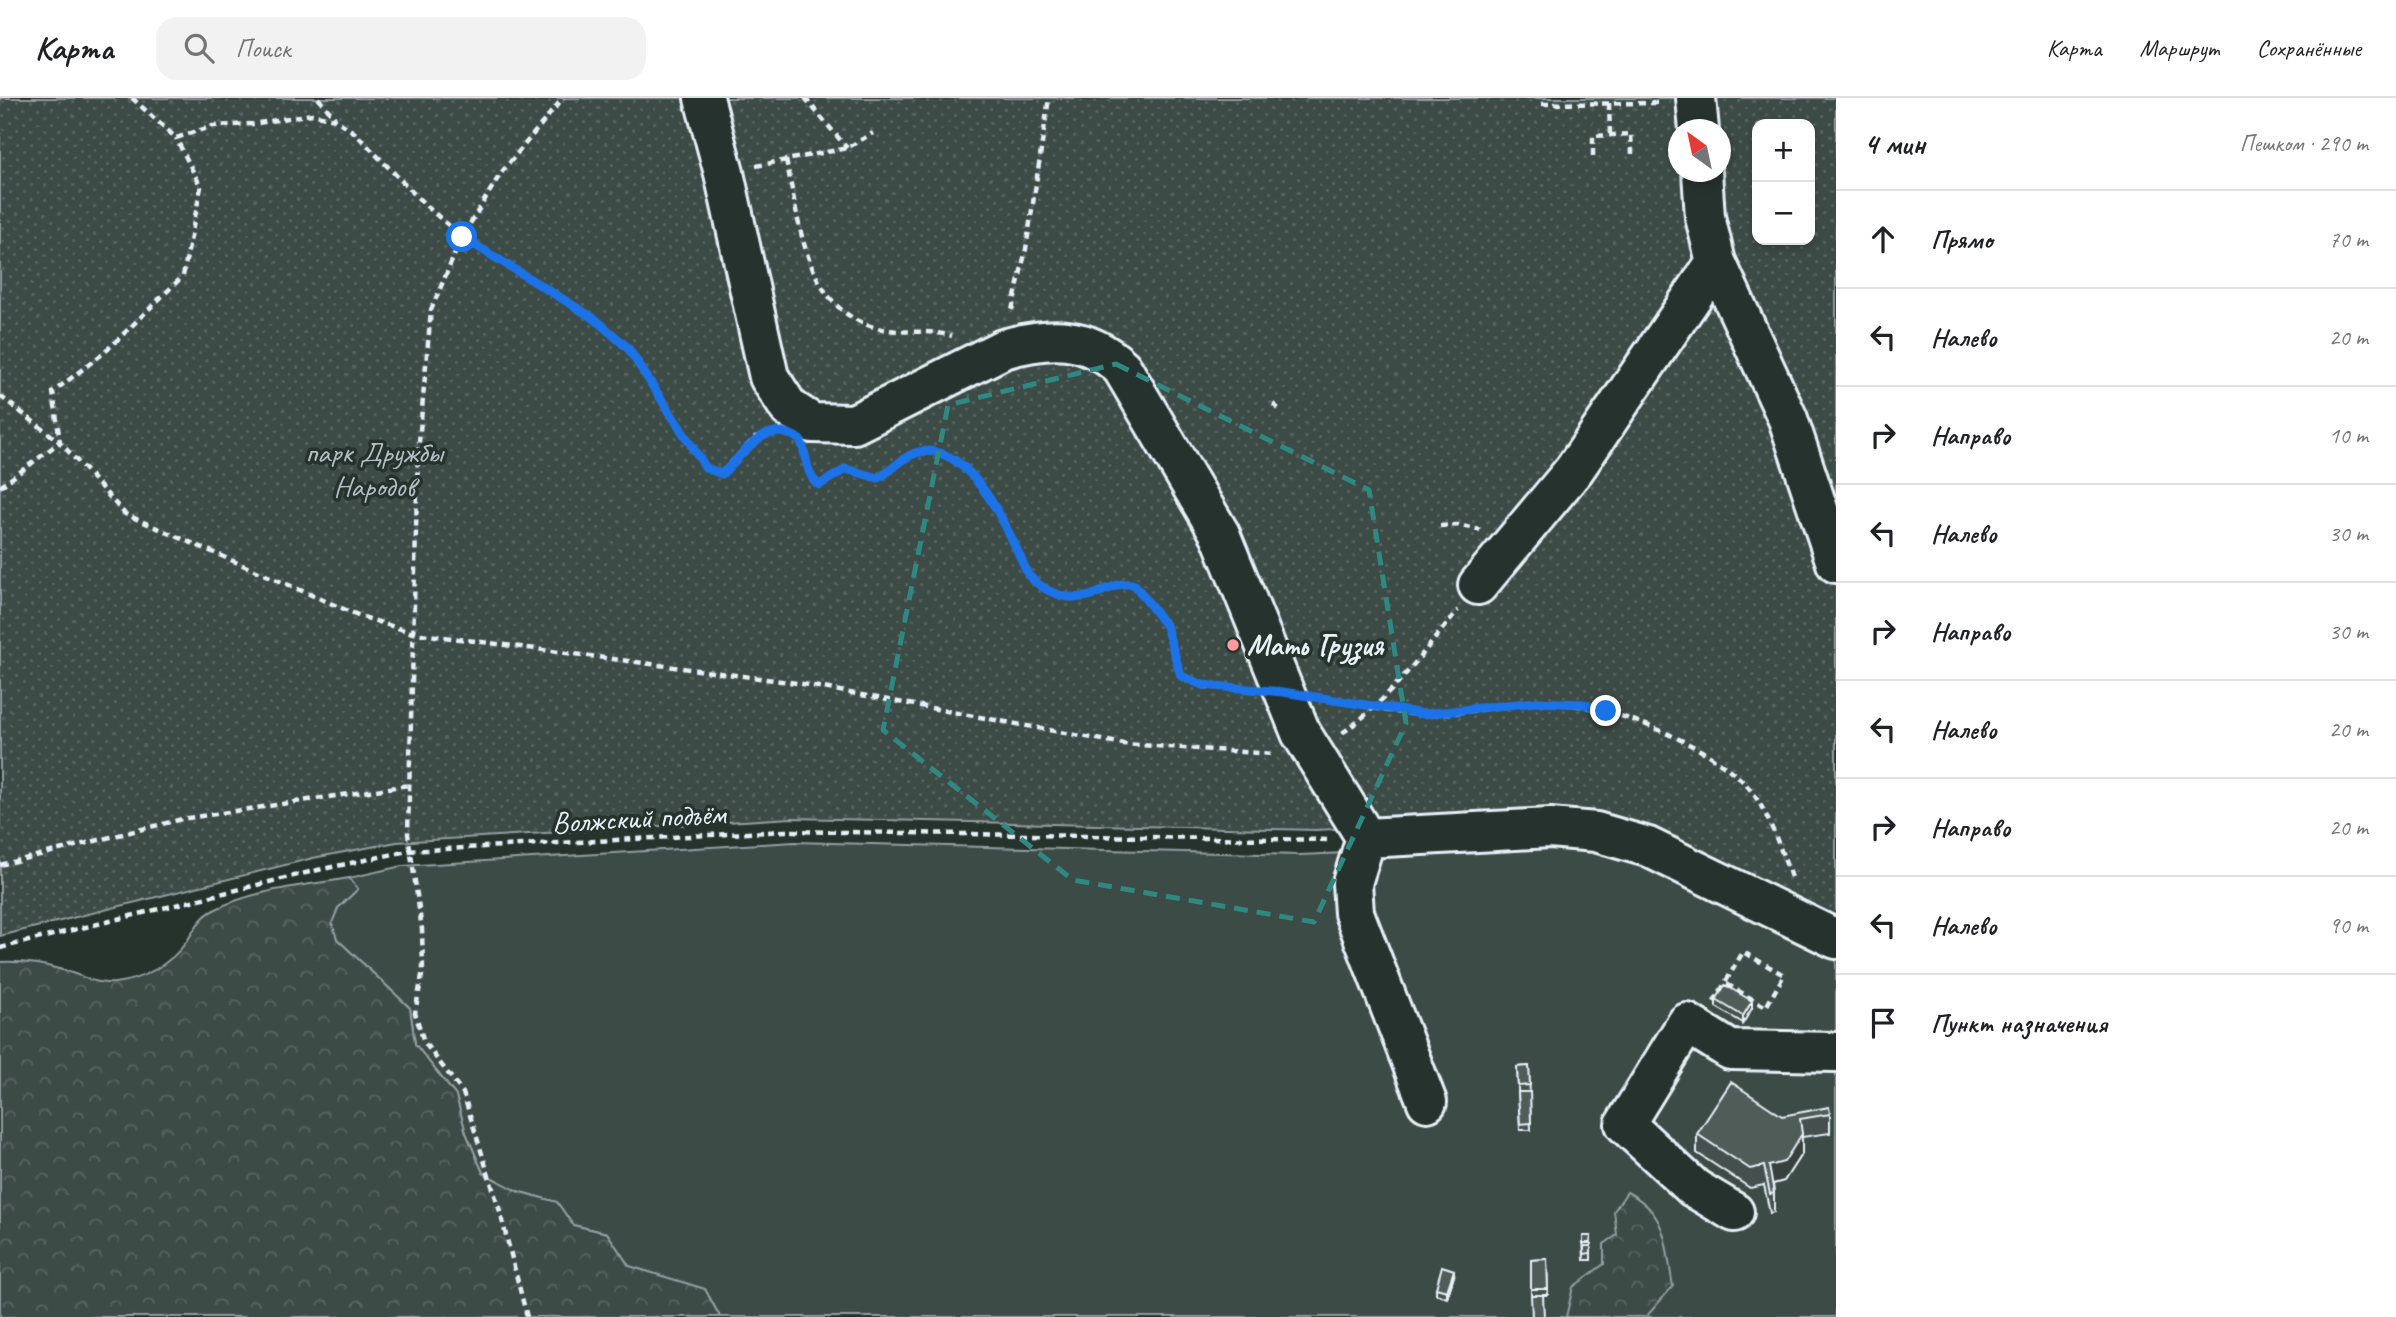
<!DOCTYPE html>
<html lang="ru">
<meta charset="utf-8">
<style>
:root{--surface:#fff;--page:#f2f2f2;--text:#202124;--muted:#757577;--line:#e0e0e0}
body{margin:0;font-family:Caveat,sans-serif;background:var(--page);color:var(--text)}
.controls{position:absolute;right:21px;top:21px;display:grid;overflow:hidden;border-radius:14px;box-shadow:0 4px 10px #0003}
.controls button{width:63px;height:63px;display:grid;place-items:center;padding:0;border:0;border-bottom:2px solid var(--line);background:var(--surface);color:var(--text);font:35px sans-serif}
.compass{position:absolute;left:1668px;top:21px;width:63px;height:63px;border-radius:50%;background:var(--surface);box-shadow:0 4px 10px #0003;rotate:327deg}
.stop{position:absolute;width:21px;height:21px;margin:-16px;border:5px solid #1a73e8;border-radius:50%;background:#fff}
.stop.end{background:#1a73e8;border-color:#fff;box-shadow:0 2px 7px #0008}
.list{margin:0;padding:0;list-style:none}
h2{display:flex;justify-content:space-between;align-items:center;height:91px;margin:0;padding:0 28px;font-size:30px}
h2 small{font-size:23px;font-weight:400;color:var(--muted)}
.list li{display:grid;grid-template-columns:46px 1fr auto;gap:21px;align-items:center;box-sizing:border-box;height:98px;padding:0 28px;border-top:2px solid var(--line)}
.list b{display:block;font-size:26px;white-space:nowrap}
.list em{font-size:23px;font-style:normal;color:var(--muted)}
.icon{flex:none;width:38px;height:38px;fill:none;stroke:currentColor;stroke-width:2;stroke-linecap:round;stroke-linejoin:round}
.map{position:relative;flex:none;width:1836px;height:1219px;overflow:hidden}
header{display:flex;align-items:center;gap:42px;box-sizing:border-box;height:98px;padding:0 35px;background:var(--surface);border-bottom:2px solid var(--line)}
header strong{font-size:33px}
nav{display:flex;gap:38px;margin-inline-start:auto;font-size:24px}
.search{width:490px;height:63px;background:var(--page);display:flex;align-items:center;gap:18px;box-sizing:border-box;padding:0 24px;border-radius:21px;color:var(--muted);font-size:26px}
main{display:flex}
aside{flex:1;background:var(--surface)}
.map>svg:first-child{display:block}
.grass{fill:#3e4b47;stroke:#939ea0;stroke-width:2}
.forest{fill:url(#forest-crowns);stroke:#939ea0;stroke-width:2}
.park{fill:url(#park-dots);stroke:#939ea0;stroke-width:2;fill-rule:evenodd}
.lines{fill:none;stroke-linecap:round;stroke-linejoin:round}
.minor-casing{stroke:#e8f1f8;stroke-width:44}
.path{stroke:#e8f1f8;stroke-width:4.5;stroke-dasharray:7 5;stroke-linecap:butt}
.minor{stroke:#26332d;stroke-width:38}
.wall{fill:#454f4d;stroke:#e8f1f8;stroke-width:2}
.shaded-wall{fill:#38403e;stroke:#e8f1f8;stroke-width:2}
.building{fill:#505c59;stroke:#e8f1f8;stroke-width:2}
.route{stroke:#1a73e8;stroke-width:9}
.marked{fill:none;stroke:#308883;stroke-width:5;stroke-dasharray:14 9;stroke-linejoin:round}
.poi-dot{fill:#ff9aa2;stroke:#26332d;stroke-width:2.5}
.labels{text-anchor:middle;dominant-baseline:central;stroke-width:7;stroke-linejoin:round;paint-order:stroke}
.park-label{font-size:30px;fill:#b5bfc3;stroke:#26332d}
.poi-label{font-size:30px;font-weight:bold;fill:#e8f1f8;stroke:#26332d;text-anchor:start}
.street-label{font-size:30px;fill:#e8f1f8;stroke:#26332d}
</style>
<header>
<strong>Карта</strong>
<div class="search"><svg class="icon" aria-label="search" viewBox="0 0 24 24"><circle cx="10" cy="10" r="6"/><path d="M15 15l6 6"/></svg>Поиск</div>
<nav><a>Карта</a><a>Маршрут</a><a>Сохранённые</a></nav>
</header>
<main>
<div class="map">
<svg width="1836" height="1219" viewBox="0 0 1836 1219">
<defs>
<pattern id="forest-crowns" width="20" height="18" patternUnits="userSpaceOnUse" patternTransform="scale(1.75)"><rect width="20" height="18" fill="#3e4b47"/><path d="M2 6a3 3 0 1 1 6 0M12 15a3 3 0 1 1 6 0" fill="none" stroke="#5a6562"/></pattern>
<pattern id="park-dots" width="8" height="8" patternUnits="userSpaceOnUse" patternTransform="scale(1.75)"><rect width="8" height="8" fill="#3e4b47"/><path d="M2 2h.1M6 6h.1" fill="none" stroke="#5a6562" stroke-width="1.8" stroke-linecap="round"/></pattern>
</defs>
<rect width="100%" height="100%" fill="#26332d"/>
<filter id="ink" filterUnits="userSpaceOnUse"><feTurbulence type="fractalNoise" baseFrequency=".0143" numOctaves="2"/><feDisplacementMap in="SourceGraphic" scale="14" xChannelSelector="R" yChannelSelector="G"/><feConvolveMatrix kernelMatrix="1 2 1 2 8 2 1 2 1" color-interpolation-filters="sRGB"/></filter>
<g filter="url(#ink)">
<path class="grass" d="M794,744L1300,757L1596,744L1836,855V1219H720L705,1191L629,1168L607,1135L573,1127L557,1104L517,1093L483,1075L466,1035L456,998L415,946L410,910L337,841L331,826L338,810L358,791L349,780L402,768Z"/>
<path class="forest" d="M349,780L358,791L338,810L332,825L337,841L410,910L415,946L456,998L466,1035L483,1075L517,1093L557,1104L573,1127L607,1135L629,1168L705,1191L720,1219H0V864C21,863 43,866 63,872C81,877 96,887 115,885C142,882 171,866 187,843C195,831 200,819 214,812C255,791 305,788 349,780Z
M1627,1094C1668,1115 1665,1146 1673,1188L1646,1219H1566L1573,1189L1604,1166V1146L1617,1137L1614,1113Z"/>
<path class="park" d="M0,0H1836V818L1666,738L1576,718L1316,732L792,720L397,744L313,760L0,838ZM1757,26H1810V142H1757ZM1678,32H1720V74H1678Z"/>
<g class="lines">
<g class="minor-casing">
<path id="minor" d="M704,0L724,75L769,279L789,310L812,325L854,326L1003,251C1049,238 1086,236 1122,270L1220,436L1301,635L1366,740
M1696,0L1699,32
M1702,74L1705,119L1716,164L1788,321L1836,465
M1478,487L1574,372L1716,164
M1366,740L1550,730L1596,734L1648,749L1836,841
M1366,740L1352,785L1354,815L1427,1004
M1734,1114L1694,1090L1625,1026L1687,925L1730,952L1836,954"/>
</g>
<path class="path" d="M132,0L176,40L213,28L253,26L312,16L335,21L355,35L424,106L462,139L595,221L627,250L706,370L721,376L755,340L766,337
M318,0L335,20
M805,0L847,50
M1609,5L1610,37
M1542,6L1661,5
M1593,58V38L1631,36L1632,56
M786,62C800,124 804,211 877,230C901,236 928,231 952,238
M756,68L847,50L873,35
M1012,212L1026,151L1049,0
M0,298L60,344L125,416L360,518L413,535L797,585L1124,646L1274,656
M1273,306L1281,313
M805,359L812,382L819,387L846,371L878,380C892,373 904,357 919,354C972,343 1012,439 1028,476C1046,496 1072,506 1098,495C1110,490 1121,483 1135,487L1166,528L1181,577L1203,588L1247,590
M0,389L60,344L53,294L105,254L183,178L201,89L176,40
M1440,428L1458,427L1480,432
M1325,600C1357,605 1392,616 1424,616C1461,617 1499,606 1535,604C1596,600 1725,648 1757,701C1772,725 1781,753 1791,779
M1342,635C1389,603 1422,555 1458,512
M0,767L182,721L409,687
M0,850L318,772L408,753L785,733L1328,742
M1714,904L1725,885L1766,909L1784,877L1743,854L1725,885
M527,1219L499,1110L463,995L424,944L415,915L423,872L422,831L408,736L418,355L431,212L462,139L501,75L563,0"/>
<use href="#minor" class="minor"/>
</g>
<path class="wall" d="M1716,902L1752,910L1743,925L1716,909Z
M1529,968L1531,1032H1520L1517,969Z
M1830,1016V1035L1802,1039V1055L1784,1083L1773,1086L1774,1095V1114L1770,1115L1764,1087L1750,1090L1697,1055V1036L1782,1018Z
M1583,1138H1591V1162H1584Z
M1547,1161L1548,1197H1531V1162Z
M1454,1178L1447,1200L1436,1196V1190Z"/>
<path class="shaded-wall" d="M1752,903V910L1743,925V918Z
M1802,1036V1055L1784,1083L1769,1087V1068Z
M1454,1172V1178L1447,1200V1193Z"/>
<path class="building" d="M1725,887L1752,903L1743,918L1716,902Z
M1529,968L1530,987L1518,988L1517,969Z
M1731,984L1782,1018L1829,1009L1830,1016L1800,1021L1802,1036L1784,1064L1769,1068L1774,1095L1770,1096L1764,1068L1750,1071L1697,1036Z
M1518,994H1530L1531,1025L1520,1026Z
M1583,1138H1591L1590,1145H1583Z
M1584,1148H1591V1155L1584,1156Z
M1547,1161L1548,1191H1531V1162Z
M1442,1168L1454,1172L1447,1193L1436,1190Z
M1531,1197H1543L1544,1219H1532Z"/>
</g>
<g class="lines" filter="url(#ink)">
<path class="route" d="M462,139L595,221L628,250L706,370L722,376C744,356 767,317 800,342C808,357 804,375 819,387L846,371L878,380C892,373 904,357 919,354C972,343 1012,439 1028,477C1046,496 1073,506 1098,495C1110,490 1121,483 1135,487L1166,528L1181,578L1203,587L1283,594L1424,616L1537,604L1584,606L1606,613"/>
</g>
<path class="marked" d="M1116,266L1369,392L1406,625L1314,824L1073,782L883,632L948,307Z"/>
<circle class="poi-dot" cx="1233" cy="547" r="7"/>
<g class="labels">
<g class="park-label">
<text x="374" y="354">парк Дружбы<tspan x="374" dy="34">Народов</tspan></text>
</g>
<g class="poi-label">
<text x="1247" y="547">Мать Грузия</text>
</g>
<g class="street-label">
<text transform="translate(639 720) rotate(-3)">Волжский подъём</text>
</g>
</g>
</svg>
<div class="controls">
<button>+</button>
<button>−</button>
</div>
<svg class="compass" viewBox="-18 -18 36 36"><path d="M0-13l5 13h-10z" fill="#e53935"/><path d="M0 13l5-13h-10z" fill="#757577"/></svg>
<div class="stop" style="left:462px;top:139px"></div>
<div class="stop end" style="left:1606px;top:613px"></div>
</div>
<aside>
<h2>4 мин<small>Пешком · 290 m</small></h2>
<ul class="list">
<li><svg class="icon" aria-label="ahead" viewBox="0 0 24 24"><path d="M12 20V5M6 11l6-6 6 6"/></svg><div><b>Прямо</b></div><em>70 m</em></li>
<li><svg class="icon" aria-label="left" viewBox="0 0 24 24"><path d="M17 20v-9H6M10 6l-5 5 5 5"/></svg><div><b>Налево</b></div><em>20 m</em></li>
<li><svg class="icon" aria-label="right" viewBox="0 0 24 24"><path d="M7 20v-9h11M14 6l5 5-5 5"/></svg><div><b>Направо</b></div><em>10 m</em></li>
<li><svg class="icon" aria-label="left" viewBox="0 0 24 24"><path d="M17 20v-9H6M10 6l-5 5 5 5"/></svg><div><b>Налево</b></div><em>30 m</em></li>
<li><svg class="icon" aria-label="right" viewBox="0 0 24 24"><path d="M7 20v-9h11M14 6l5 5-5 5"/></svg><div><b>Направо</b></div><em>30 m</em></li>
<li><svg class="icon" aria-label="left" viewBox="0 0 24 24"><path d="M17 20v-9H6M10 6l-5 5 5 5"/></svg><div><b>Налево</b></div><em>20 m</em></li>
<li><svg class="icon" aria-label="right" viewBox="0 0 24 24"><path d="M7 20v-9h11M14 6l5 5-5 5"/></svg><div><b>Направо</b></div><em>20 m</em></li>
<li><svg class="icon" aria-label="left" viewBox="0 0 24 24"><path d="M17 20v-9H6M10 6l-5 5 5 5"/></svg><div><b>Налево</b></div><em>90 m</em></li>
<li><svg class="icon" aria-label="arrive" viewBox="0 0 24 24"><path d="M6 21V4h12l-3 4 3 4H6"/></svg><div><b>Пункт назначения</b></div></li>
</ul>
</aside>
</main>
